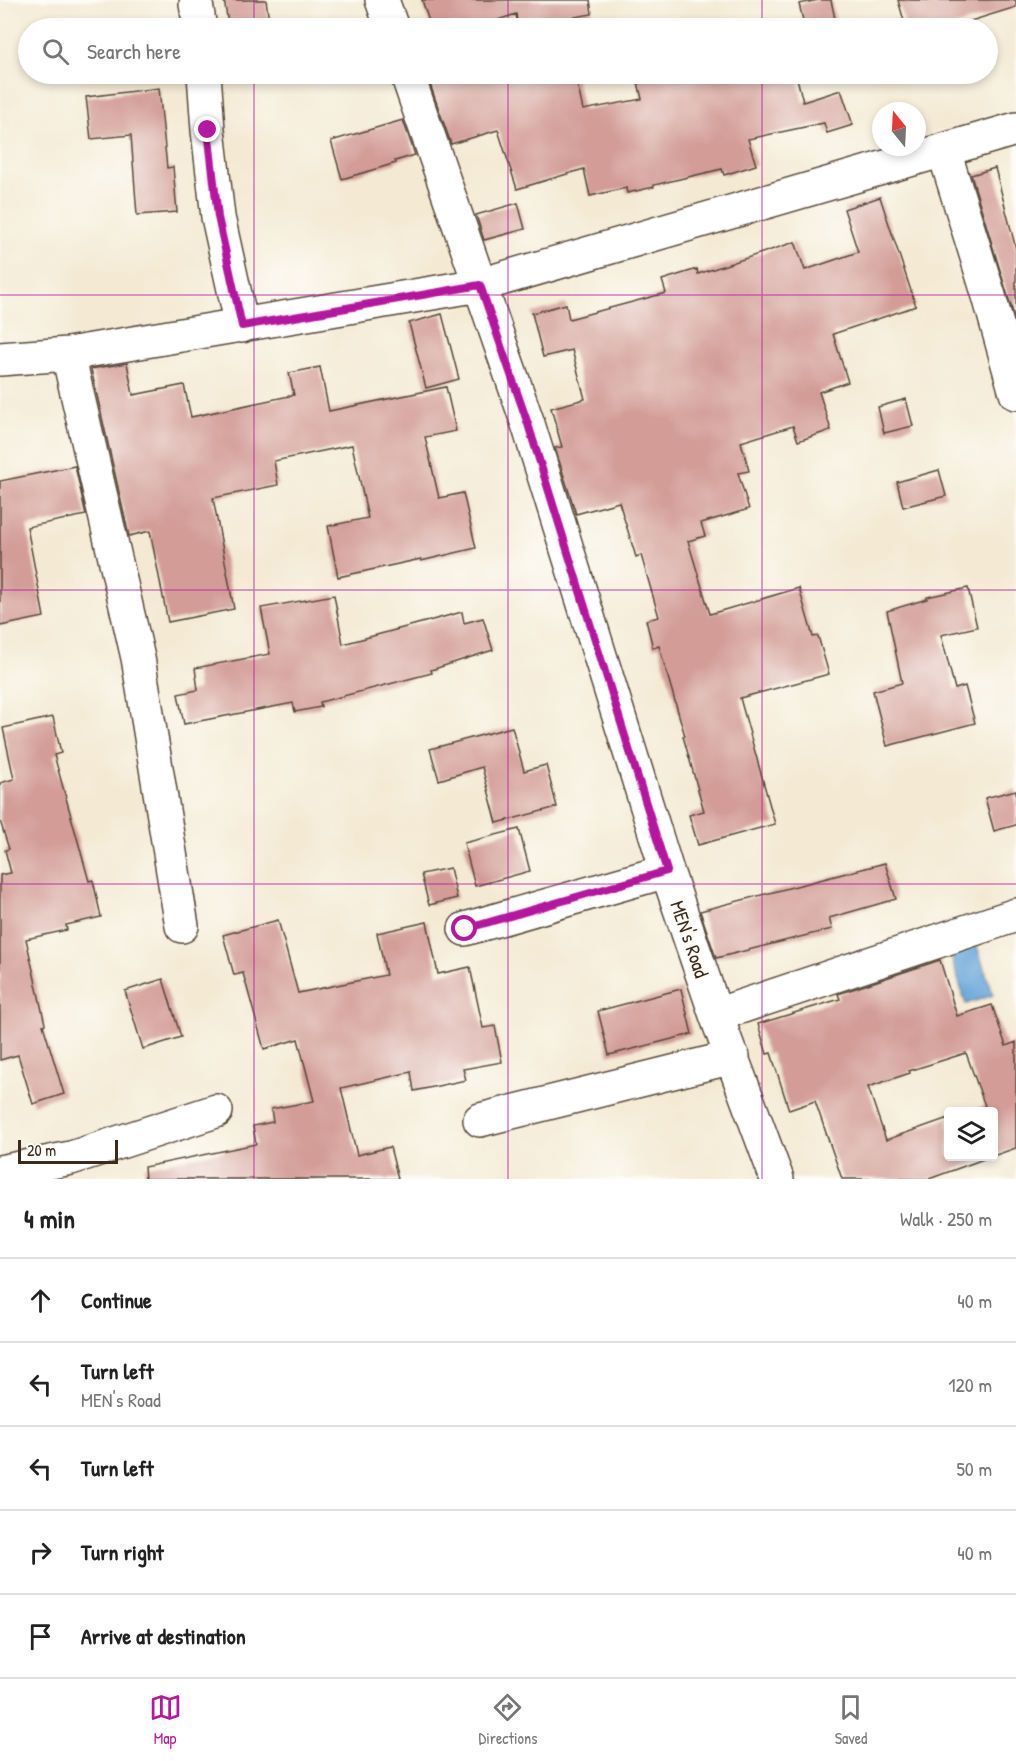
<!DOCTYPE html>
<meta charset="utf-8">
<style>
:root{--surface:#fff;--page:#f6f6f6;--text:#222;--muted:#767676;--line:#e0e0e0;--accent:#b5179e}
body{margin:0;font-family:"Patrick Hand",sans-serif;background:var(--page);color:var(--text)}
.controls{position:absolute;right:18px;bottom:18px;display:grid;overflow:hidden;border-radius:6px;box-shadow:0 3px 9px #0003}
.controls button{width:54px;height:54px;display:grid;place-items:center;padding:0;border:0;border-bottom:2px solid var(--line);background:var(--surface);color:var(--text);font:30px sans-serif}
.compass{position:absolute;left:872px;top:102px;width:54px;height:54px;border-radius:50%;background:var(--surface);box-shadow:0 3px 9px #0003;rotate:342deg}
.scale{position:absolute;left:18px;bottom:15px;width:100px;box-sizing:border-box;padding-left:6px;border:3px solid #3b2a1e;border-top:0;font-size:16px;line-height:21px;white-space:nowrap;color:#3b2a1e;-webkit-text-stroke:4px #fdfcf7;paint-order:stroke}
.stop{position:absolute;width:18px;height:18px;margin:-14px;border:4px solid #b5179e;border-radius:50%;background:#fff}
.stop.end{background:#b5179e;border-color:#fff;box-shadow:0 2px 6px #0008}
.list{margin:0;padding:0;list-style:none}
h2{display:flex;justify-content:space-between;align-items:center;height:78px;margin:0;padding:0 24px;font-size:26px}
h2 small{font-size:20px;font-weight:400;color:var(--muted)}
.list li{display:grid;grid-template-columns:39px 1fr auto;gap:18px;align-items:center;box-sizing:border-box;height:84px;padding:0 24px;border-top:2px solid var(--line)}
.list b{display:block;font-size:22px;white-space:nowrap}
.list p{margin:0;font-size:20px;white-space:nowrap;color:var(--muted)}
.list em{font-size:20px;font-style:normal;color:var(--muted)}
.icon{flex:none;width:33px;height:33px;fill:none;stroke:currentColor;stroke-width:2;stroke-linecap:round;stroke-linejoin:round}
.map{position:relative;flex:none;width:1016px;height:1179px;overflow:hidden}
.search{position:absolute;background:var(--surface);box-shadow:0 3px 9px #0003;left:18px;right:18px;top:18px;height:66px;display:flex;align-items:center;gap:15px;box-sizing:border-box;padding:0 21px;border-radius:33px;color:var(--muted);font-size:22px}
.sheet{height:498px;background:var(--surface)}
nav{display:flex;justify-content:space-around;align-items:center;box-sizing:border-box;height:84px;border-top:2px solid var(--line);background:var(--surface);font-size:16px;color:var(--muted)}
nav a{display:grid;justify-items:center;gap:3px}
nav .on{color:var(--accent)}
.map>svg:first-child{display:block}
.water{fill:#68a5d9;stroke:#52687c;stroke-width:1.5}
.building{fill:#d39c96}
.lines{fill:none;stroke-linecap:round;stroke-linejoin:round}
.minor-casing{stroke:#574739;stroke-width:36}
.minor{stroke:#fff;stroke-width:33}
.route{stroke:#b5179e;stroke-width:8}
.grid{fill:none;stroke:#b5179e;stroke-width:1.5;stroke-opacity:0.55}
.labels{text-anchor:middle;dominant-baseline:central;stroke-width:5;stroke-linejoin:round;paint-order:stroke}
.street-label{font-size:20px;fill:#3b2a1e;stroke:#fdfcf7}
</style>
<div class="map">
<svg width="1016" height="1179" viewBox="0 0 1016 1179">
<rect width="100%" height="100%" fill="#fdfcf7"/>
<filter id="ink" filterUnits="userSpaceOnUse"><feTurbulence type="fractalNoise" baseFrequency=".0167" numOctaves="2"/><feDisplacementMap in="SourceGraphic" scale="12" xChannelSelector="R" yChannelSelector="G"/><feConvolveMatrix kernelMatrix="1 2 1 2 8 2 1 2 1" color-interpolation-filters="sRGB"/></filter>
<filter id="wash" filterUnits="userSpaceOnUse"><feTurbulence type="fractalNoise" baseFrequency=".008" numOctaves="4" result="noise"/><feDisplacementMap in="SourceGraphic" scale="24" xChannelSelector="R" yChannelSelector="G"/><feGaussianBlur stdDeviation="1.35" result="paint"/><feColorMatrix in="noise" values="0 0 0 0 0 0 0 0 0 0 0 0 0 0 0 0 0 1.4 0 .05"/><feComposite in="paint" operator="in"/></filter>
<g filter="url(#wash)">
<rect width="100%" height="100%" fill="#f4ead4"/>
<path class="water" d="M976,944L993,995L966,1004L950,953Z"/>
<g id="blocks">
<path class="building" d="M224,0H266L270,28H229Z
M422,0H590L592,14L518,27L516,14L473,28H431Z
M818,0H831L837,28H805L799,4Z
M898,0H1016V7L948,28H906Z
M465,74H575L583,110L642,99L636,74H796L803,102L841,90L853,125L827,133L824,123L748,139L756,165L724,175L722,169L654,185V187L627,193L626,188L590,196L584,169L517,189L498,130L451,144L430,84Z
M159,88L167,168L173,167L177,212L137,215L131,135L91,139L86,97Z
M403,120L415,155L395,161L396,163L342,179L331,141Z
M995,168L1016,249V323L971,175Z
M880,197L916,306L833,334L848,382L819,392L831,430L798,441L793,426L741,442L749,471L738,473L749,509L701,523L705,536L688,541L710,614L799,588L813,637L818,636L829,674L740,698L775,824L698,845L689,815L704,811L683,736H685L659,646L653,648L646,620L659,617L641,555L636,557L619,502L576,514L555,448L562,447L551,408L585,399L572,350L543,357L532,313L566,304L569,319L666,293L662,280L697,269L698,274L795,242L805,270L858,252L844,209Z
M518,203L525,229L484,240L476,215Z
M442,314L459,379L426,388L409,323Z
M127,363L133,395L184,385L191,417L294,395L289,373L320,367L329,411L446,387L456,431L425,437L439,498L463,493L476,548L421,561V559L338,577L328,526L368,518L352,445L274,461L278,485L213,498L234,609L168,622L150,531L129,536L91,369Z
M906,399L913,426L884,433L878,407Z
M75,466L86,515L27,527L44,617L0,626V481Z
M939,470L946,496L903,507L897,482Z
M968,588L977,627L941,635L955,689L965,686L975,723L887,746L873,691L902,683L887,611L927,599V597Z
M334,595L343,644L462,612L464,623L483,618L493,650L431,670L432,673L320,702L321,707L295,712L293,703L184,724L178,694L198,690L195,668L270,654L261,608Z
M53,717L61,753L54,755L89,881L93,880L101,917L66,925L67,930L26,939L45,1024L43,1025L64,1094L33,1104L18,1055L0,1060V875L11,873L5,850L9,849L0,821V783L14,779L3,728Z
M512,727L524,771L546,765L557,807L497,823L482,767L439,780L430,749Z
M1016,790V825L994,831L985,798Z
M519,829L530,871L475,886L464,843Z
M885,863L896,899L829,918L832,929L716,958L700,911Z
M450,868L457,898L429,905L421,874Z
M278,920L298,993L386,975L377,933L427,922L438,974L470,967L483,1028L495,1026L502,1062L463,1069L466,1080L414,1091L411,1072L341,1088L357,1155L390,1147L398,1179H145L144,1167L256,1144L253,1126L273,1122L271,1109L314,1101L298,1039L264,1049L243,973L234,975L223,935Z
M940,960L957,1016L992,1005L1006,1046L1016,1042V1148L993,1156V1112H968L985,1106L966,1053L909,1071L910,1073L868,1087L886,1140L948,1118V1156H992L929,1179H842L815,1101L789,1110L771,1053L767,1054L758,1024L840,999L838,994Z
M163,979L181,1037L143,1049L125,991Z
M681,989L692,1034L609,1055L598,1011Z"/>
</g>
</g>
<g filter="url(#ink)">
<use href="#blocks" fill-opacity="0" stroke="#574739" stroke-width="1.5"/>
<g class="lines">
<g class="minor-casing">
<path id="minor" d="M382,0L392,28
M196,4L200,28
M204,74L208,130L218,217L242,326
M407,74L528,424L667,871L716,1015L777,1179
M944,151L989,296L1016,393
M68,354L138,658L182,926
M0,359L68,354L480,285L1016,129
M465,929L667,871
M716,1015L1016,915
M480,1120L733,1057
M0,1172L71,1158L216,1111"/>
</g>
<use href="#minor" class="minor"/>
</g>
</g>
<g class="lines" filter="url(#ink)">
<path class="route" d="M208,130L218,217L242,326L480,285L528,424L667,871L465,929"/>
</g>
<path class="grid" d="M254,0V28M508,0V28M762,0V28M254,74V1179M508,74V1179M762,74V1179M0,295H1016M0,590H1016M0,884H1016"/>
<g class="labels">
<g class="street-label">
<text transform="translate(690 939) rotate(71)">MEN's Road</text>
</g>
</g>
</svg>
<div class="controls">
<button><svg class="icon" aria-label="layers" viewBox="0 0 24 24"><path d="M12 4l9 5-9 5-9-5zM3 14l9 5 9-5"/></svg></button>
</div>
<svg class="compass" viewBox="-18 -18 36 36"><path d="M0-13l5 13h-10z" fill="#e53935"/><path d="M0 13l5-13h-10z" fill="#767676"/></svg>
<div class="scale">20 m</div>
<div class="stop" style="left:465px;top:929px"></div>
<div class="stop end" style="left:208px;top:130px"></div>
<div class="search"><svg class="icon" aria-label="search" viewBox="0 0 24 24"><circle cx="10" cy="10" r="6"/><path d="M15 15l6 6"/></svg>Search here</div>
</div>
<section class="sheet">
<h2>4 min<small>Walk · 250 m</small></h2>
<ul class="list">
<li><svg class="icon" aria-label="ahead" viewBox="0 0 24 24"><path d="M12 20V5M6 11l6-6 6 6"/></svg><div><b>Continue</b></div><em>40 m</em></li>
<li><svg class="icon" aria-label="left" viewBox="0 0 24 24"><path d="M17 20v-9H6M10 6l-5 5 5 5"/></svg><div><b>Turn left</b><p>MEN's Road</p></div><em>120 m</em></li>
<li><svg class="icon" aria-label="left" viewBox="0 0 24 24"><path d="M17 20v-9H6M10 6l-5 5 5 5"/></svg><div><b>Turn left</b></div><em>50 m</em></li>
<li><svg class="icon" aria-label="right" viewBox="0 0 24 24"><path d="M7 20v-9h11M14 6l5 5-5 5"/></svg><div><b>Turn right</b></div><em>40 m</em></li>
<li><svg class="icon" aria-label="arrive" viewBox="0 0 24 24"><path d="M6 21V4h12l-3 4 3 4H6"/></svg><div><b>Arrive at destination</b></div></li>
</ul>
</section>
<nav>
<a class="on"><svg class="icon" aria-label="map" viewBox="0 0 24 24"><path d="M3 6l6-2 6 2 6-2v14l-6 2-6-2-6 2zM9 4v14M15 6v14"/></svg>Map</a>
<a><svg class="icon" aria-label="directions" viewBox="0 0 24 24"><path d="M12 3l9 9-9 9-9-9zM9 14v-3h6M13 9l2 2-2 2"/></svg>Directions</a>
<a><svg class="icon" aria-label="saved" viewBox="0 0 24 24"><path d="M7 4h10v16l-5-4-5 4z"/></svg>Saved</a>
</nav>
